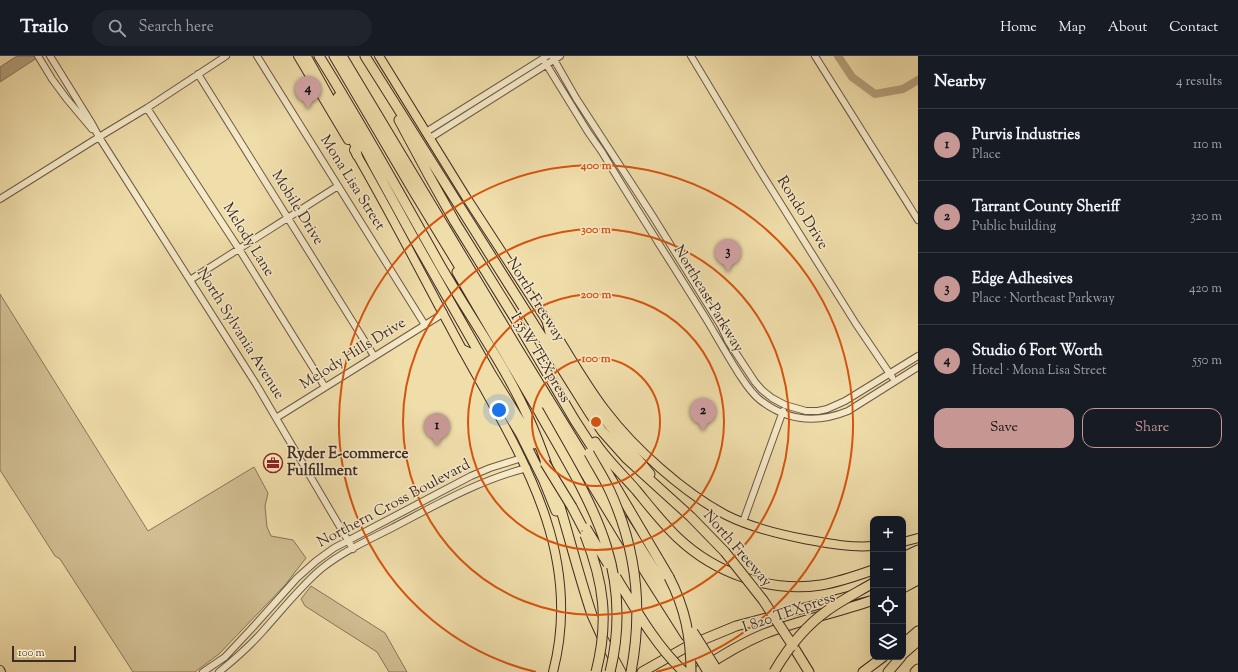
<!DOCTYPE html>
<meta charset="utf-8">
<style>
:root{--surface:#171b24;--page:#20242c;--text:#f1f3f6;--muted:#9ea1a6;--line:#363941;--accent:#c59692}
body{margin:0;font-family:"Sorts Mill Goudy",serif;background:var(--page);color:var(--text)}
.controls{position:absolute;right:12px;bottom:12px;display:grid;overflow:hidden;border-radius:8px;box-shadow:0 4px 16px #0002}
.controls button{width:36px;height:36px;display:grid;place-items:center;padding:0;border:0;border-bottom:1px solid var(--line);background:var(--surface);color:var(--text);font:20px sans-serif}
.scale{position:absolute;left:12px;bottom:10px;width:64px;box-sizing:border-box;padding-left:4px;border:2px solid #402b23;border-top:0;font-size:11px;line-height:14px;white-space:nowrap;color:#402b23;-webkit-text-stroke:3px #f5e9c8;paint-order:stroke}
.you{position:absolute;left:499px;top:354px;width:14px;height:14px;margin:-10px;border:3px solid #fff;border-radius:50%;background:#1a73e8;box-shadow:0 0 0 6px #1a73e833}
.badge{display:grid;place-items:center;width:26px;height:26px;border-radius:50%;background:var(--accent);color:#111;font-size:13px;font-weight:700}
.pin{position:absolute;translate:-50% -33px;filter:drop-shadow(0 1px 2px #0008)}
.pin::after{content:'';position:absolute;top:21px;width:14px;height:12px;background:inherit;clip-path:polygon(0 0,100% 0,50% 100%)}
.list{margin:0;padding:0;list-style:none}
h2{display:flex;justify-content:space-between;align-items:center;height:52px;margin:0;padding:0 16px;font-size:17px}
h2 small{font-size:13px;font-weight:400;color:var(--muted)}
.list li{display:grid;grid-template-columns:26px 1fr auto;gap:12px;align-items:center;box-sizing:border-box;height:72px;padding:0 16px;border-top:1px solid var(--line)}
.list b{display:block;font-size:15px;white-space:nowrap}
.list p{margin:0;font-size:13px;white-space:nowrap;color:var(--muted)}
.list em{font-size:13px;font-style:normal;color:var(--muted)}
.actions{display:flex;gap:8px;padding:12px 16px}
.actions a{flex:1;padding:9px 0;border:1px solid var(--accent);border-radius:12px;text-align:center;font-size:14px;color:var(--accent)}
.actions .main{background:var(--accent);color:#111}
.icon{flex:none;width:22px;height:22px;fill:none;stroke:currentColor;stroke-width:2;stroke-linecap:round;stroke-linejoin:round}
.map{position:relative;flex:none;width:918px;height:616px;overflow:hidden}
header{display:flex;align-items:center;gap:24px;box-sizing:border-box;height:56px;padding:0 20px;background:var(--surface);border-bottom:1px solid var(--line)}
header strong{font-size:19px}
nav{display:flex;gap:22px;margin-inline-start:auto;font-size:14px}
.search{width:280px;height:36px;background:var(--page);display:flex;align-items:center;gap:10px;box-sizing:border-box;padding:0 14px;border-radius:22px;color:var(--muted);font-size:15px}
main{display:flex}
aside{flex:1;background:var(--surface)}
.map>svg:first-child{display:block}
.green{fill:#d1bf93;stroke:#88755b}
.water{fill:#b4a07c;stroke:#867158}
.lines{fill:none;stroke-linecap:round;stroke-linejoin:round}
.river{stroke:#b4a07c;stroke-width:8}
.minor-casing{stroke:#6c5845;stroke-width:8}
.major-casing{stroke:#402b23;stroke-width:10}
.highway-casing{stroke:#402b23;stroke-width:11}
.minor{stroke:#f5e9c8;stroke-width:6}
.major{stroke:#efddaa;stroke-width:8}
.highway{stroke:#efddaa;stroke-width:9}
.highway-bridge-casing{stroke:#402b23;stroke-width:11;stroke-linecap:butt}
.highway-bridge{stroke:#efddaa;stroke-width:9}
.ring{fill:none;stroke:#d7540e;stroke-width:2}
.labels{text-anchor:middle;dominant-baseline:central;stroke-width:3;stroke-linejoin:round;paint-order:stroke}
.street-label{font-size:15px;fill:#402b23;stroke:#f5e9c8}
.poi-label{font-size:15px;font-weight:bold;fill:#402b23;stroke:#f5e9c8;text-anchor:start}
.centre{fill:#d7540e;stroke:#f5e9c8;stroke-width:2}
.ring-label{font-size:12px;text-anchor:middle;font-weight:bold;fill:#d7540e;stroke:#f5e9c8;stroke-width:3;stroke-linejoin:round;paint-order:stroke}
</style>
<header>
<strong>Trailo</strong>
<div class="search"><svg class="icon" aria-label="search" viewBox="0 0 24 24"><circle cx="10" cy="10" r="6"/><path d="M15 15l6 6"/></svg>Search here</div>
<nav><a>Home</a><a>Map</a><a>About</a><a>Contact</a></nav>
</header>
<main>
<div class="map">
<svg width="918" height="616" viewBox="0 0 918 616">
<rect width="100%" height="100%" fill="#efddaa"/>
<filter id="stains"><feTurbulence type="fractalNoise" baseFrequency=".005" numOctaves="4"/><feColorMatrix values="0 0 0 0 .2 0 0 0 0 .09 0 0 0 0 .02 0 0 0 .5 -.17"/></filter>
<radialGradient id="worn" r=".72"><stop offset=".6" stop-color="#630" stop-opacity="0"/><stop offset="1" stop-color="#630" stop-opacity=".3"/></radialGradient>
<path class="green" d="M0,238L148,475L254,411L268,437L265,450L267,471L271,480L293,484L306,502L285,529L219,598L195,616H133L60,503L55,500L0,414Z
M311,530L385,577L407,616H389L377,596L305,550L301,543Z"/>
<path class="water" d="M17,0H40L0,26V11Z"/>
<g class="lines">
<path class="river" d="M838,0L852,21L875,38L903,33L918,24"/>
<g class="minor-casing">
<path id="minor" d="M38,0L52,23L66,42L92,73
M50,0L91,66L99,81L256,328L353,493
M257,0L425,269
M552,0L576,42L652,159L721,270L728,285L755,326L762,334L772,342L785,349L806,355H818L827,353L845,345L918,300
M691,0L759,113L856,268L892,321
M815,0L918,164
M543,3L588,76L602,96C636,153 673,209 708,266C718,283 728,301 739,318C745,327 751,337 760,344C787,365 816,368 848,355L918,311
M198,18L374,300
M147,52L239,193L325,331
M426,76L547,0
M430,82L560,0
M0,143L99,81L147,52L226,0
M190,224L338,130
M276,362L444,257
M743,466L783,355
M203,616L225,601L254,570L297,522L316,505L334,492L471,420L490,412L522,402
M219,616C235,603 250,590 263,575C282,554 300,531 321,513C342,496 368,484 392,472C436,449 479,424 527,412"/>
</g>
<g class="major-casing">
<path id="major" d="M298,0L348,84
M379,0L466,141L550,270
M354,94C392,159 426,227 462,293C518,395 585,494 553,616
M561,286C575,309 589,333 606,355C634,392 684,437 726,459C750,471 778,478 804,483C826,487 850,492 873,490
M903,486L918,482
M0,614L1,616"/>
</g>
<g class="highway-casing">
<path id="highway" d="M306,0L355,88L357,99
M319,0C362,69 401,139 440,209C471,263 508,313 532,370C558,431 571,496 592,559L602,581L621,616
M334,0L414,136L644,514L686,580
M342,0L516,290L613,448
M365,0L591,359L602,375L627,403L691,461L725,496
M338,41L374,110L413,181L490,316L534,388
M399,64L428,118L455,166L514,261L574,363L594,394L669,521
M457,216L538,354
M547,265L550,277L588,340L610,370L650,418
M463,294L470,297L520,377L544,425L556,455
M595,386C606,403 623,419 636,434C650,451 663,468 678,482C715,517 770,537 821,529C839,526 856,520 873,514
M572,451L584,474
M623,464L682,558
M903,501L918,494
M903,510L918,501
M903,517L918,509
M903,524L918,517
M903,532L918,524
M903,588L918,575
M793,590L809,616
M903,598L918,585
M642,616L690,589L736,570L873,534
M697,616C719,601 740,588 764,578C799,564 837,557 873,544
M863,616L883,601
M888,616L901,601
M915,616L918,613"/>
</g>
<use href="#minor" class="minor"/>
<use href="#major" class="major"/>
<use href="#highway" class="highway"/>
<g class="highway-bridge-casing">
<path id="highway-bridge" d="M538,354C587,441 636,510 610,616
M589,397C596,410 604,422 610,435C636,492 643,554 631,616
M545,407L572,451
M586,472L608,508
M585,479C604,527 609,565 596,616
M725,496L763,544L793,590
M616,521C636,554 656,590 684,616
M669,521C685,552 691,581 691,616
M693,576L715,611
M691,588L708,616
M774,616C788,592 805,570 828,554C842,544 858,536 873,527"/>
</g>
<use href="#highway-bridge" class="highway-bridge"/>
</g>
<g class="ring">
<circle cx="596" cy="366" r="64"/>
<circle cx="596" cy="366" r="128"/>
<circle cx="596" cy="366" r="193"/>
<path d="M536 616A257 257 0 1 1 656 616"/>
</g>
<defs>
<g id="office-ring" transform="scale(1)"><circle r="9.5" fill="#f5e9c8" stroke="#8f2418" stroke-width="1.5"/><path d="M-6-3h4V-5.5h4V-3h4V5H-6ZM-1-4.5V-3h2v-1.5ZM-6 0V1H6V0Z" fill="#8f2418"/></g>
</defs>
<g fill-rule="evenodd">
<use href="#office-ring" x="273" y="407"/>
</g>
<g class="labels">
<g class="street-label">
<text transform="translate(352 127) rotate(58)">Mona Lisa Street</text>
<text transform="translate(297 152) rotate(58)">Mobile Drive</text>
<text transform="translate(802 157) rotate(58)">Rondo Drive</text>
<text transform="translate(248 184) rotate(58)">Melody Lane</text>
<text transform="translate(708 243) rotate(59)">Northeast Parkway</text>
<text transform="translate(535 244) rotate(58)">North Freeway</text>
<text transform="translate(240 278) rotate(58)">North Sylvania Avenue</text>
<text transform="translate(353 298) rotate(-32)">Melody Hills Drive</text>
<text transform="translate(540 302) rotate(59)">I 35W TEXpress</text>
<text transform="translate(394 448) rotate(-28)">Northern Cross Boulevard</text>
<text transform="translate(737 493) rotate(49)">North Freeway</text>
<text transform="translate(789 557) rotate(-19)">I 820 TEXpress</text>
</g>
<g class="poi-label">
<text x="287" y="398">Ryder E-commerce<tspan x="287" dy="17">Fulfillment</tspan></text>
</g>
</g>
<circle cx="596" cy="366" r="6" class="centre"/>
<g class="ring-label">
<text x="596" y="113">400 m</text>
<text x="596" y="177">300 m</text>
<text x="596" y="242">200 m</text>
<text x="596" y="306">100 m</text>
</g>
<rect width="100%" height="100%" filter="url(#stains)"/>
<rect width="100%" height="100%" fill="url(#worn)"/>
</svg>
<div class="controls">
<button>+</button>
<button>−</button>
<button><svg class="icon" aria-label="locate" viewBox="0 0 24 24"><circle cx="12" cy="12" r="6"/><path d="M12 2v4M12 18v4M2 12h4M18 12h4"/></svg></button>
<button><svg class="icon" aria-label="layers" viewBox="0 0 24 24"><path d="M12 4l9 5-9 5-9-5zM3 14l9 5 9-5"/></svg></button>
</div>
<div class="scale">100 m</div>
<div class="you"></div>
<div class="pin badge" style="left:437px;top:390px">1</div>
<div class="pin badge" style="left:703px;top:375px">2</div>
<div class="pin badge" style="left:728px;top:216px">3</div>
<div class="pin badge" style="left:308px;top:53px">4</div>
</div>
<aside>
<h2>Nearby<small>4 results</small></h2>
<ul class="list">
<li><span class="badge">1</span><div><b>Purvis Industries</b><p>Place</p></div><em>110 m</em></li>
<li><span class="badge">2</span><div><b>Tarrant County Sheriff</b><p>Public building</p></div><em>320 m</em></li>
<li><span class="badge">3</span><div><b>Edge Adhesives</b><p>Place · Northeast Parkway</p></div><em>420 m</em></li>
<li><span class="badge">4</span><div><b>Studio 6 Fort Worth</b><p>Hotel · Mona Lisa Street</p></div><em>550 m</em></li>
</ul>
<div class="actions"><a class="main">Save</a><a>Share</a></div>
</aside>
</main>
